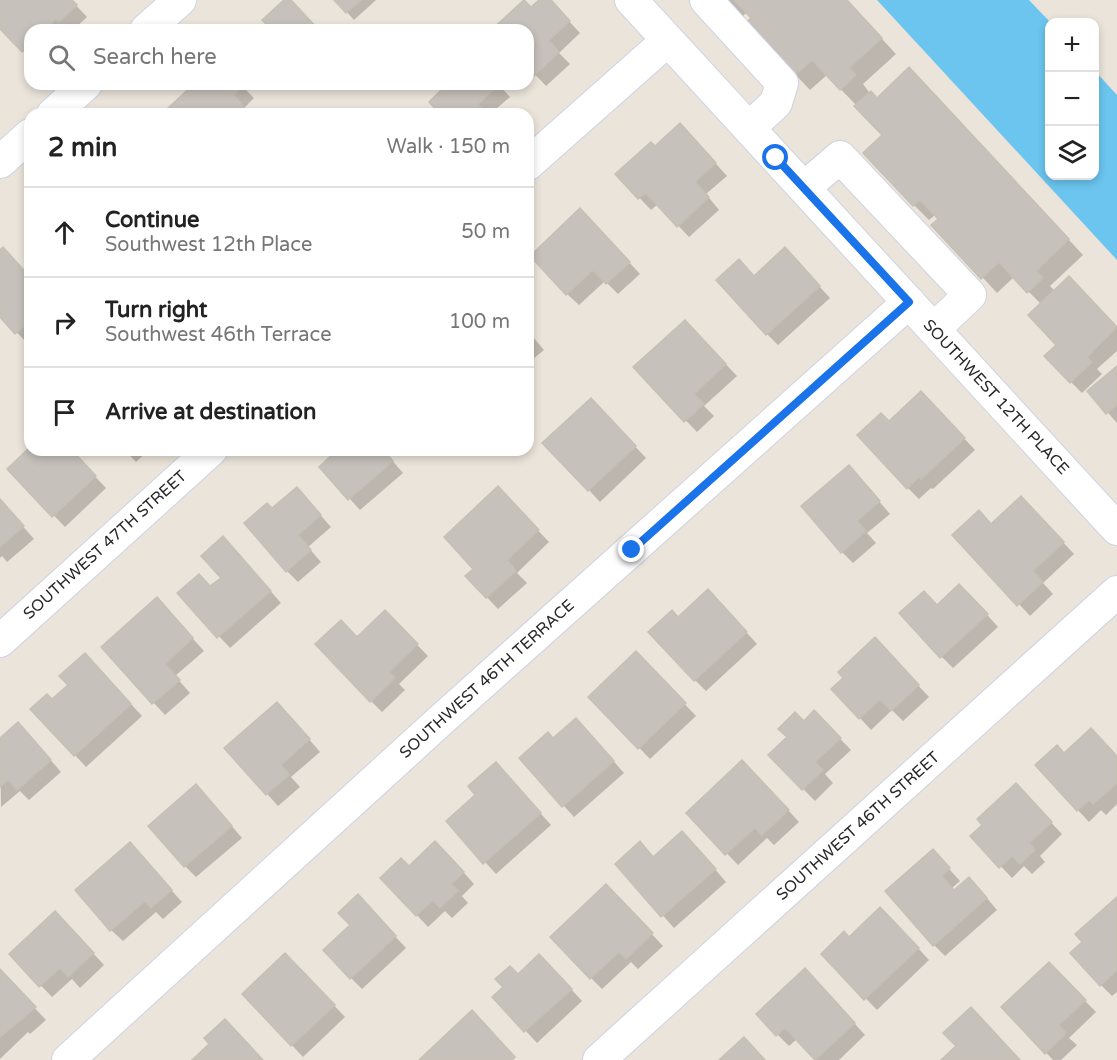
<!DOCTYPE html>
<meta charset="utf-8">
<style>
:root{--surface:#fff;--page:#f2f2f2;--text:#222;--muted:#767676;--line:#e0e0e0}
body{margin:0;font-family:"Varela Round",sans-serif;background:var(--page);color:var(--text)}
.controls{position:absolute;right:18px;top:18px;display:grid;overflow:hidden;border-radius:12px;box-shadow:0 3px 9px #0003}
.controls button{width:54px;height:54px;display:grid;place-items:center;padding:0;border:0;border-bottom:2px solid var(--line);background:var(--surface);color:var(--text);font:30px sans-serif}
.stop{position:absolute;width:18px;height:18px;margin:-14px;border:4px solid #1a73e8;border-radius:50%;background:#fff}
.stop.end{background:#1a73e8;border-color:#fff;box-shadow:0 2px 6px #0008}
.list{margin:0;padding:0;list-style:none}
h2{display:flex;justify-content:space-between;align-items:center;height:78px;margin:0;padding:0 24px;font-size:26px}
h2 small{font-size:20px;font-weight:400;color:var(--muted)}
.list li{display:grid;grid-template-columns:39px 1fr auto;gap:18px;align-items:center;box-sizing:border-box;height:90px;padding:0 24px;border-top:2px solid var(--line)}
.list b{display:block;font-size:22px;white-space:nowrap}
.list p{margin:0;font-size:20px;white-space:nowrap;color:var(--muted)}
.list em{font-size:20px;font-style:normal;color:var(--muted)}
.icon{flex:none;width:33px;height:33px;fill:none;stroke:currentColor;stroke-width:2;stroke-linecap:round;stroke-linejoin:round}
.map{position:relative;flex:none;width:1117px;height:1060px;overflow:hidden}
.search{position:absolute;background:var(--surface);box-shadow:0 3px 9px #0003;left:24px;top:24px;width:510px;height:66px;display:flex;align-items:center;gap:15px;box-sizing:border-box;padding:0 21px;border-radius:18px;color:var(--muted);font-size:22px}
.panel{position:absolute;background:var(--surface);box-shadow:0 3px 9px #0003;left:24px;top:108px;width:510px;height:348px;border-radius:18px}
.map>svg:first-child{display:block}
.water{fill:#6bc5ef}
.shadow{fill:#0003}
.building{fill:#c6c1ba;stroke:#c6c0b4;stroke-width:1.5}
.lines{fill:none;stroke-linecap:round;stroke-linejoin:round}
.minor-casing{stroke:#cfd2e2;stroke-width:34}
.minor{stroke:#fff;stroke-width:32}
.route{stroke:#1a73e8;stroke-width:8}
.labels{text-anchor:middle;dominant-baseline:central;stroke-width:5;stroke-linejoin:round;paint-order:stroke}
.street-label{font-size:16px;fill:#282828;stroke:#fff}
</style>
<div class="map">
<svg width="1117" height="1060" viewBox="0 0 1117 1060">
<rect width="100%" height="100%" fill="#ebe4da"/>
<path class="water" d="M877,0H1029L1050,22V176H1094L1095,71L1117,95V260Z"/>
<path class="shadow" d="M0,0H71L87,17L73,30H30V58L0,27Z
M336,0H376L354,20Z
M541,0H549L580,33L559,53L570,64L546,86L528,67V30Z
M725,0H846L896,54L863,84L869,92L877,99L924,84L1083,255L1050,286L1055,291L1080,289L1117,328V351L1097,369L1102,374L1082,393L1071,382L1058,345L1041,304L1014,277L997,293L934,225L940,219L935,215L929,220L914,205L884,135L857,106L827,75L810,90L747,23L753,18L747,12L742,17Z
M197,84H240L254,98L244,108L250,114H175Z
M442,84H498L510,97L490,114H442L446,88Z
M692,137L727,176L706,194L719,210L689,237L658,204L651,210L617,174L655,148Z
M591,221L640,274L618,294L605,281L579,305L567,294Z
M0,252L30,278V342L28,344L0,315Z
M796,261L830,298L778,345L767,334L754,277Z
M528,331L544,350L528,363Z
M696,333L737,376L704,406L714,416L697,432L635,368Z
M1117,368V423L1089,391Z
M932,404L975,450L933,489L931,488L919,499L908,488L889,423Z
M602,411L646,458L600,502L589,490Z
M30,449L70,450L106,488L65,527L9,469Z
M125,450H149L136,462Z
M339,450H383L403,473L360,510L322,468Z
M430,450H443L436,456Z
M860,479L890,514L867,533L876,543L853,563L842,552Z
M0,500L34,539L7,562L2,556L0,558Z
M509,500L549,542L517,573L527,583L498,609L467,576L475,569Z
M308,501L331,527L308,547L321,562L298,582L287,571L272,510Z
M1032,509L1074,554L1043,583L1053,594L1030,616L1019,604L992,525Z
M234,550L281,603L230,648L179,593L211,588L223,578Z
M971,597L998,627L953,668L941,656L937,606Z
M719,602L757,644L706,691L695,680Z
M168,611L204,651L175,676L190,693L165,715L103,648Z
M385,612L428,656L399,684L405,690L382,712L371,701L357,638Z
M886,651L929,697L903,721L892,710L871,730L860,718L845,678Z
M636,653L696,716L650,759L590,697Z
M96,666L142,716L86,767L32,709L52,701Z
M814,712L851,750L825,774L833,783L815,801L770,755Z
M288,715L320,752L291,777L300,787L278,806L226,748Z
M587,731L624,773L574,817L563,805L553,739Z
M29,735L61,772L29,800L20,791L1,807L0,740Z
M1117,758V804L1106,815L1101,810L1089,822L1037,766Z
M754,773L799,822L774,845L767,838L738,865L688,813Z
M507,776L551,825L496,874L448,821L478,795Z
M207,797L242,838L196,877L185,866Z
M1027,797L1062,834L1040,856L1045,862L1032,874L1024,866L1012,878L972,836Z
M640,843L654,858L693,844L726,882L674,928L617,864Z
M130,844L182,902L163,919L156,912L123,941L111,930Z
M933,851L960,881L952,888L955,891L980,890L997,910L945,956L934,945Z
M447,854L474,884L462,896L468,903L452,918L445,911L428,927L382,878Z
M618,898L663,946L638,969L631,962L602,989L591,978Z
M1117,899V992L1112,996L1101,985L1084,942Z
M369,908L406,948L362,989L351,978Z
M892,920L929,960L877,1010L823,954L849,938Z
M66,924L104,965L80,988L72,979L52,997L11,954Z
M1049,964L1096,1012L1069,1038L1077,1045L1061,1060H1053L1003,1007Z
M297,966L345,1017L303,1057L244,994Z
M551,967L582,1001L537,1043L494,997L518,976Z
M0,971L46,1020L30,1034L28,1032L0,1059Z
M817,982L865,1035L839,1060H816L797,1039L789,1046L778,1035Z"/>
<path class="building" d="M0,0H72L77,5L59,22L56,19L44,30H30V44L22,52L0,29Z
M284,0H291L319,30H272L262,20Z
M334,0H361L346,13Z
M524,0L531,7L539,0H551L570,21L549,40L559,52L534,76L528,69V30H491Z
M734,0H847L882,38L849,68L856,75L840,90L812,60L794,76L745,23L751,18Z
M909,67L1069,239L1036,271L1043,278L1027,293L999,262L981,279L931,225L938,219L920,200L913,206L863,153L882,135L854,106L871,91L877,98Z
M194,84H242L244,86L234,95L244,107L237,114H173L168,108Z
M440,84H500L478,104L486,114H440L429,102L443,88Z
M680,123L716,163L695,182L709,197L677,227L646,193L638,199L615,174L651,142L655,146Z
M580,208L630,262L606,284L593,270L566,295L530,256Z
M3,247L30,277V321L15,334L0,317V250Z
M785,247L820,286L766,335L716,280L739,259L754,276Z
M1069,276L1117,327L1087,357L1092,362L1070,383L1044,356L1056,345L1028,315Z
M685,320L726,364L694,394L704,404L684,422L633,367Z
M1117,366V405L1106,414L1087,391Z
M921,391L965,438L921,479L919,477L907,489L857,435L881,413L889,421Z
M591,398L636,446L588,491L542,443Z
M30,447V450H72L96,476L52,517L7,469Z
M337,450H383L393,461L348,500L319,467Z
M849,465L880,501L857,521L866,531L841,553L801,506Z
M498,486L539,530L507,560L516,571L486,598L465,576L473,569L444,537Z
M297,487L321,515L298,535L311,550L286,572L244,523L267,503L272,508Z
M1021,496L1064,542L1033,571L1043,582L1017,606L952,535L979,510L991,524Z
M0,499L24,526L0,547Z
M223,536L271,591L217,638L177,593L199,574L210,586L221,578L201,556Z
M959,584L988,614L940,658L899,613L924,591L937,605Z
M708,589L747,632L694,681L648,632L672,610L678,617Z
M157,597L193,638L165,664L180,680L152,704L101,647Z
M385,610L418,644L389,672L395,678L370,702L315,644L341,620L357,637Z
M875,637L919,685L891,711L880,699L859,719L831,689L843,678L838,672Z
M636,651L686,703L638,749L588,697Z
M85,653L131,704L74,756L30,709L47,694L52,699L68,685L59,676Z
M277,702L310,739L281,765L289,775L266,795L224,748Z
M814,710L841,738L815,762L823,770L802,790L768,755L787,737L778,729L795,712L804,721Z
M576,718L614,761L562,807L519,758L548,732L553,738Z
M18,722L51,760L17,790L8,780L0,787V738Z
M1091,728L1117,756V783L1093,804L1089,800L1077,811L1035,765L1057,745L1064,753Z
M742,760L789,810L762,835L755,828L725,855L686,813Z
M496,762L541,813L483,864L446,821L475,795L468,786Z
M1016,783L1052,822L1029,843L1035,850L1020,864L1012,856L999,868L970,836L982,825L977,819Z
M196,784L232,826L184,867L148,826Z
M682,831L716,869L661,917L615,864L640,841L653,857Z
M435,841L464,872L451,884L458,891L440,908L433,900L416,916L380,878L401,858L409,866Z
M130,842L172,890L151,908L145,901L110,931L75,890Z
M933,849L950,868L942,876L954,890L969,877L987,898L933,946L885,891Z
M606,884L653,933L626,959L619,952L590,979L550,937Z
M358,894L396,936L350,979L323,950L350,925L338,913Z
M1117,897V970L1100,986L1070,953L1082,942L1075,934Z
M880,907L919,948L864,1000L821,954L844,931L849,937Z
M55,911L94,953L68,977L60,968L39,987L9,954Z
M285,953L335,1005L291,1046L242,994Z
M539,954L572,989L524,1032L492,997L503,987L495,979L510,966L518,974Z
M1049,962L1086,1000L1059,1025L1066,1033L1045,1054L1001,1007Z
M805,968L855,1023L815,1060L785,1028L776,1036L756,1014Z
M0,969L36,1007L0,1037Z
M971,1007L1020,1060H941L956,1046L943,1033Z
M472,1010L515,1057L512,1060H419Z
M225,1019L263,1060H192L209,1044L204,1038Z
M744,1037L765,1060H719Z"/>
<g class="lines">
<g class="minor-casing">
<path id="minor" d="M631,0L1117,529
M706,0L782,83L776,103L749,128
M146,30L180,0
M53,114L86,84
M0,162L30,135
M528,164L668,40
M804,188L840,157L970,295L934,329
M0,641L211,450
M68,1060L441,720L909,302
M599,1060L1117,592"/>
</g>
<use href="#minor" class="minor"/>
</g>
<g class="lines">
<path class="route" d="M632,550L909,302L776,158"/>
</g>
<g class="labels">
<g class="street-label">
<text transform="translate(996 397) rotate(47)">SOUTHWEST 12TH PLACE</text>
<text transform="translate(105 545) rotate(-42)">SOUTHWEST 47TH STREET</text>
<text transform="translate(487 679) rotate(-42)">SOUTHWEST 46TH TERRACE</text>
<text transform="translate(858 826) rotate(-42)">SOUTHWEST 46TH STREET</text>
</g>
</g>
</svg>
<div class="controls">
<button>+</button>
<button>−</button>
<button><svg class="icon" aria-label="layers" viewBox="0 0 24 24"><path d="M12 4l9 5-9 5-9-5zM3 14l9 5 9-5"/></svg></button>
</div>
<div class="stop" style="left:776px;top:158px"></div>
<div class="stop end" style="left:632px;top:550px"></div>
<div class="search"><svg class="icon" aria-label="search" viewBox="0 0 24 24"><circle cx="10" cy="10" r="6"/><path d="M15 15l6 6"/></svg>Search here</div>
<section class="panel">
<h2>2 min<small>Walk · 150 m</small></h2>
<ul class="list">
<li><svg class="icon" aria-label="ahead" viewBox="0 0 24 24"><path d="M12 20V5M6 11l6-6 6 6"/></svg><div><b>Continue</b><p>Southwest 12th Place</p></div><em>50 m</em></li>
<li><svg class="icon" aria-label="right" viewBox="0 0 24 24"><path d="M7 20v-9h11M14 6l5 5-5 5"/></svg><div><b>Turn right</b><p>Southwest 46th Terrace</p></div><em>100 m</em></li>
<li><svg class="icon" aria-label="arrive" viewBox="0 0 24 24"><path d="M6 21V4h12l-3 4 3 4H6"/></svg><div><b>Arrive at destination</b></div></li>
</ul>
</section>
</div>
